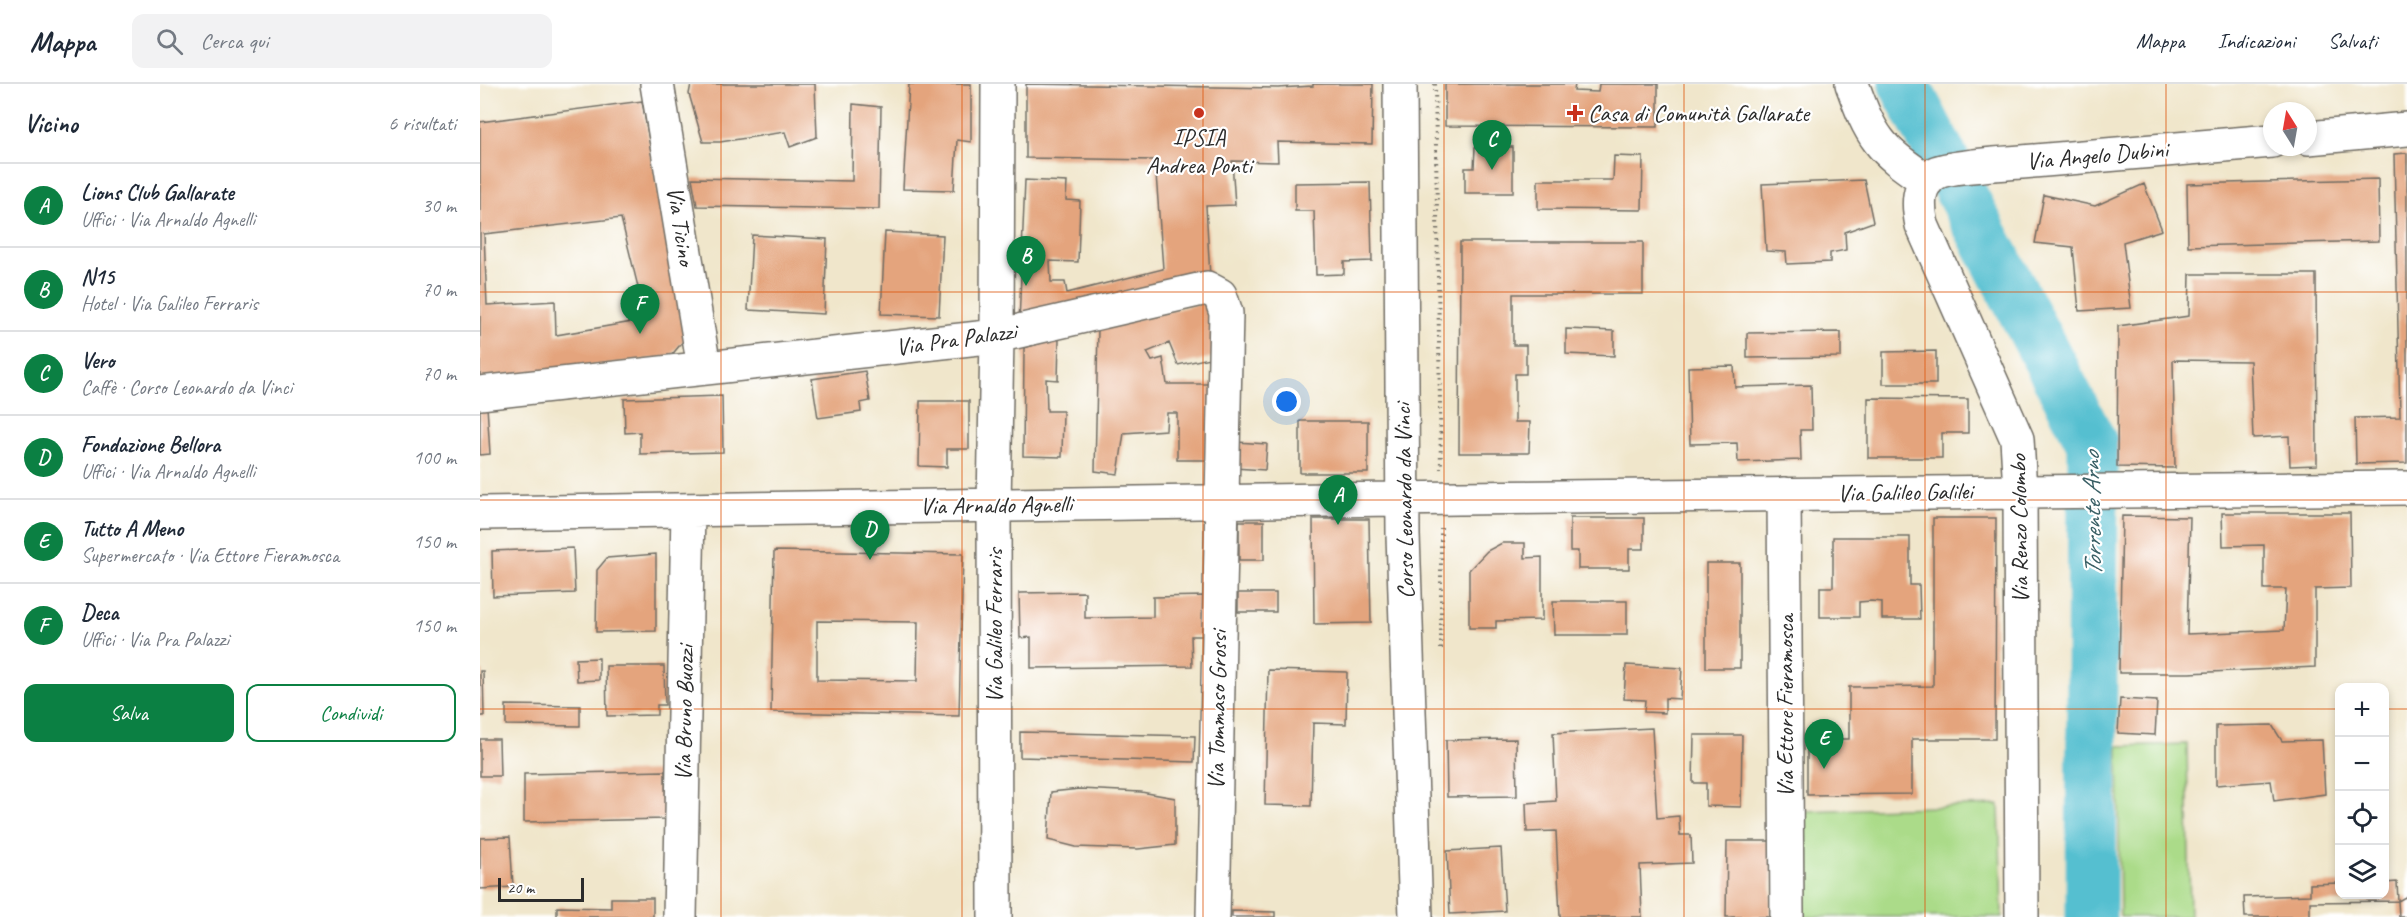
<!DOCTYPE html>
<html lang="it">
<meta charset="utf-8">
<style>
:root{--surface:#fff;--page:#f2f2f3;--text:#1f2937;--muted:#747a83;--line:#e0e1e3;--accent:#0b8043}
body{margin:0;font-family:Caveat,sans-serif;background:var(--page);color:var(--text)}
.controls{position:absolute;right:18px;bottom:18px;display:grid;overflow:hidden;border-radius:12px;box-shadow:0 3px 9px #0003}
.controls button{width:54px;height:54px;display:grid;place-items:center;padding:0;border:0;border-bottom:2px solid var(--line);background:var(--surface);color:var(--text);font:30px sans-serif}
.compass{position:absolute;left:1783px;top:18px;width:54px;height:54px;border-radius:50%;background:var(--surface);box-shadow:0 3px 9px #0003;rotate:349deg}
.scale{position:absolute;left:18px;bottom:15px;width:86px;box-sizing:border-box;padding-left:6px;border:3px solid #2b2b2b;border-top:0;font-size:16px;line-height:21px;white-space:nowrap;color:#2b2b2b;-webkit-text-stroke:4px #fff;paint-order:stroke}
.you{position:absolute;left:807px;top:318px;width:21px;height:21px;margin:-15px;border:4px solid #fff;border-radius:50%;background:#1a73e8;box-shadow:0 0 0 9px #1a73e833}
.badge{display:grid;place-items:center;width:39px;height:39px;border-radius:50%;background:var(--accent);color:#fff;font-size:20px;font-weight:700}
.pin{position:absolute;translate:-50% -50px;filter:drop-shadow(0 2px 3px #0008)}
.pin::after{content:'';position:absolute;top:32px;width:21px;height:18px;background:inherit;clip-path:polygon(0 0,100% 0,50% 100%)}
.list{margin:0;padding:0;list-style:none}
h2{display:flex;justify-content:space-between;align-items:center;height:78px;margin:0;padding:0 24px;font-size:26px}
h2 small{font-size:20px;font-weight:400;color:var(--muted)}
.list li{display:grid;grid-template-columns:39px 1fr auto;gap:18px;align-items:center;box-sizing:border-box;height:84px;padding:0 24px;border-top:2px solid var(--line)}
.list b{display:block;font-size:22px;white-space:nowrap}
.list p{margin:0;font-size:20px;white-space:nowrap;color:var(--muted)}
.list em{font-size:20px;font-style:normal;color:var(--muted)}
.actions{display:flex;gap:12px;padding:18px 24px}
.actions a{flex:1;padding:14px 0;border:2px solid var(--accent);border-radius:12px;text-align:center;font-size:21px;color:var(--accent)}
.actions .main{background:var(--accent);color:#fff}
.icon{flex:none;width:33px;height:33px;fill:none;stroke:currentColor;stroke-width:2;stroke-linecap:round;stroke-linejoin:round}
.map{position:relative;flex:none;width:1927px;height:833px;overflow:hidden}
header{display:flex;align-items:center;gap:36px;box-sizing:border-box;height:84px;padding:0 30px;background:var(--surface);border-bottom:2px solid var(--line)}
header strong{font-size:28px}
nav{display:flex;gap:33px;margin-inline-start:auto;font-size:21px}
.search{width:420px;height:54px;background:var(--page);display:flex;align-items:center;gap:15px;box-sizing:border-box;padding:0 21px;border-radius:12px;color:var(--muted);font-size:22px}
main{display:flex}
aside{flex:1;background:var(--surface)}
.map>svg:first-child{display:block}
.green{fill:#abdb89;stroke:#6b835a;stroke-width:1.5}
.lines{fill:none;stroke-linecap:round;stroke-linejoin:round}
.river{stroke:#54bfd0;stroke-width:51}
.building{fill:#e4a47d;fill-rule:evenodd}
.minor-casing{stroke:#706c63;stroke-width:36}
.path{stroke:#706c63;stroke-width:4;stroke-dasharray:1.5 4.5;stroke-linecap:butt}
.minor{stroke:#fff;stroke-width:33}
.grid{fill:none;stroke:#df570e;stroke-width:1.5;stroke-opacity:0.55}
.poi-dot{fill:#c8321e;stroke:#fff;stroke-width:2}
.labels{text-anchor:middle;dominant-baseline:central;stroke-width:4.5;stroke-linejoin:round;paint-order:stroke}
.poi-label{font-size:24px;fill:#2b2b2b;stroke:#fff;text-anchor:start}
.street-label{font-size:24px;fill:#2b2b2b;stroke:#fff}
.water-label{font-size:26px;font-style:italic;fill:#395f65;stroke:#fff}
</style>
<header>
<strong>Mappa</strong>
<div class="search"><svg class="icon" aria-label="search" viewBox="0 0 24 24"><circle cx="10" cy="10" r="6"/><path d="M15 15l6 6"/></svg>Cerca qui</div>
<nav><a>Mappa</a><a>Indicazioni</a><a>Salvati</a></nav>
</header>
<main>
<aside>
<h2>Vicino<small>6 risultati</small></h2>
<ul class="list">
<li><span class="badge">A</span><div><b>Lions Club Gallarate</b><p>Uffici · Via Arnaldo Agnelli</p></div><em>30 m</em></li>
<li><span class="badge">B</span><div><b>N15</b><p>Hotel · Via Galileo Ferraris</p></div><em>70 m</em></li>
<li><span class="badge">C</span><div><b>Vero</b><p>Caffè · Corso Leonardo da Vinci</p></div><em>70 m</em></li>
<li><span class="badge">D</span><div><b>Fondazione Bellora</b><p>Uffici · Via Arnaldo Agnelli</p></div><em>100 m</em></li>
<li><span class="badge">E</span><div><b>Tutto A Meno</b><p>Supermercato · Via Ettore Fieramosca</p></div><em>150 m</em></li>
<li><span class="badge">F</span><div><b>Deca</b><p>Uffici · Via Pra Palazzi</p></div><em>150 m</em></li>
</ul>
<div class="actions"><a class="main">Salva</a><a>Condividi</a></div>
</aside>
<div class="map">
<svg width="1927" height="833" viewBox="0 0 1927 833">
<rect width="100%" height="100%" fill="#fff"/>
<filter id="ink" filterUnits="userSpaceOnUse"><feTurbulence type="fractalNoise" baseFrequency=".0167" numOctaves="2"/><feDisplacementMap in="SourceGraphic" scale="12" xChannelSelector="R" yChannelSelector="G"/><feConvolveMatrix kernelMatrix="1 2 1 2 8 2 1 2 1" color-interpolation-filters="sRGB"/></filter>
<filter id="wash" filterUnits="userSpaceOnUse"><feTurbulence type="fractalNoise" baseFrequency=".008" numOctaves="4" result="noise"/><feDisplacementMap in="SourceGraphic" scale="24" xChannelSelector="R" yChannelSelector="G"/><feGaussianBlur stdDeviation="1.35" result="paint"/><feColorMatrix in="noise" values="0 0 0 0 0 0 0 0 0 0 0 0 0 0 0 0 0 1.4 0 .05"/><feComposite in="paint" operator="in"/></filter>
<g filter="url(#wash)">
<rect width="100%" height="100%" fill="#f0e6cb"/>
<path class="green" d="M1707,660L1710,833H1640L1638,662Z
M1519,721L1522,833H1322L1323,727Z"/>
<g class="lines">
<path class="river" d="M1424,0L1613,361L1611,833"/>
</g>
<g id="blocks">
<path class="building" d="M211,0H335L337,53L310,63L305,48L240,58H223L209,10Z
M429,0H491V58L477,56L474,106L423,105Z
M546,0L798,4L833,2V0H893L892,60L797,58L798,78L752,77L755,121L726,122L730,193L539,239L545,96L587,98L586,116L600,117L598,178L570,177L571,198H585L587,209L683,185L675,76L546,74Z
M965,0H1095L1094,7L1118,8L1119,0H1178V43L965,42Z
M162,17L205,255L190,273L0,295V38ZM141,134L163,223L152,238L76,251L75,217L7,221L4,150Z
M373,20L401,23L399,125L217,122L212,94L372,97Z
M995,63H1033V109H985V84H994Z
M1927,69V379L1876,380L1875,334L1920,333L1914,70Z
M1134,72L1163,73L1162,126L1058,125V96H1133Z
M1898,95L1899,157L1708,162L1707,100Z
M1384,96L1393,138L1365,148L1366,166L1350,169V178L1307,180L1306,168L1286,167L1282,100Z
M890,98L892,177L864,178V190L836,191L834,127H815V99Z
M1664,100L1682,146L1643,158L1651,224L1599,227L1593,163L1555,159L1564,111L1615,122Z
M405,148L463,151L459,232L401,230Z
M272,151L347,155L344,230L268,226Z
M980,158H1163V210H1033V261H1046V290H1035V338H1050L1049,369H979Z
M1710,190H1836L1837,381L1810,382L1809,352L1773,354L1770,277L1693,276L1695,384L1637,383L1638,242L1709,232Z
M731,217L734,273L698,281L689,259L667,268L672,277L683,274L687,300H733V376H697V329H687L686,346L644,349L638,390L615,387L618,244Z
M1086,245L1134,247V272L1086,270Z
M1361,248V273L1267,274V249Z
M579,254L578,296L566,295L567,327H583L582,373L543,372L544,264Z
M1456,267V300H1403V268Z
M1254,282L1255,303L1331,301L1332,346H1320L1321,376L1258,378L1257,359L1210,360L1208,283Z
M385,287L390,317L380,319L381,328L338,334L332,295Z
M242,312L243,368L160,370V348L145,349L144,315Z
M1388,314L1488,315V349H1462V374H1388Z
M440,317H489V365H467V383L439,382Z
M7,322L10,370L0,371V323Z
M820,337H888V389H820Z
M756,358L787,360L785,386L754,384Z
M1742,429H1870L1871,504L1835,505V583L1709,589H1639L1642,432L1710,433L1707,550L1804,546L1806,505H1784V461L1743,462Z
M1090,434H1164V465H1149V485H1098V467H1090Z
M1453,434H1516L1515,655H1432V710L1327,711V655H1369V603L1453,602Z
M833,435H889L891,539L834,540Z
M759,437H784V476H759Z
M1353,453H1430V501H1439L1440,535H1402V518L1391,517L1379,518V533H1340V503H1353Z
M1022,459H1045V474L1062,473V536L1016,537V544H989V486L1007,467Z
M93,464L95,509L13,512L12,467Z
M294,467L483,470L479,632L291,628ZM337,537L438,538L437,597L337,596Z
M176,470V547L116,548L117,486L127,474Z
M1226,479H1260V584H1226Z
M605,508V534L673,533V513L725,512V552H711L712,582L551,584V553L540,554L539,509Z
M758,509H796V528H758Z
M1073,517H1147V551H1074Z
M119,574V596L97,597L96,575Z
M1146,581L1202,584L1200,615L1185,614V629L1164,628L1165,616L1144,615Z
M126,582H184L185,621H177V631L127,632Z
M788,586L867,588L866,640L833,639L831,722L785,721Z
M0,587H3L4,632H0Z
M1640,615L1677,617L1675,651L1638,649Z
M26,621L100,622V642L26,641Z
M1792,641L1802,657L1842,656L1845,710L1794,717L1791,697L1736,701V642Z
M1172,644L1177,734L1199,732L1200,751H1211L1212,779L1160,781L1162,833H1080L1076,747L1047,748L1046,719L1076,717L1073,649Z
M540,648L715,652L714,678L540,673Z
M1214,651H1262L1261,723L1226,722V699H1213Z
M0,655H19L20,692H0Z
M1036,655L1037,712L967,713L966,656Z
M185,687L186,735L44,738V690Z
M600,705L661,708L695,714V761L658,765L596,763L568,756L571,708Z
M30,753L33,803L0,805V754Z
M1247,757H1292L1291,833H1246Z
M1021,764L1025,827L970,830L967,767Z
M1917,798L1918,817L1830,818V833H1765L1764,813L1830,811V800L1860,799V810H1904L1905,799Z
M1927,812V833H1919L1918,817Z
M131,814H173V833H77V823L131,824Z
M752,827L795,828V833H752Z"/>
</g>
</g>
<g filter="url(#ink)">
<use href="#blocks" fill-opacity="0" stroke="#706c63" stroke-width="1.5"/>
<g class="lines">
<g class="minor-casing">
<path id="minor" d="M177,0L224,283
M920,0L923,451L936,833
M1372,0C1379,19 1386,40 1399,57C1411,73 1430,85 1447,97
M1828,54L1927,45
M0,309L517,252L727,204L740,211L746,229L733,833
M1304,410L1307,833
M0,429L979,414L1927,404
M200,833L208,426
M515,833L514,421L517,252L518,0
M1542,833L1540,407L1537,355L1442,141C1438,122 1436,100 1456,89C1466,83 1527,79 1542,78C1625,71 1709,64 1792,57"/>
</g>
<path class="path" d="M955,0L961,385
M961,565V444"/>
<use href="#minor" class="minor"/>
</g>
</g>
<path class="grid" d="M241,0V833M482,0V833M723,0V833M964,0V833M1204,0V833M1445,0V833M1686,0V833M0,208H1927M0,416H1927M0,625H1860M1904,625H1927"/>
<g class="poi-dot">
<circle cx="719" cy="29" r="6"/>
<path d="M1092 20h6v6h6v6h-6v6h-6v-6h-6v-6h6z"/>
</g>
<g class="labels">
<g class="poi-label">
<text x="1108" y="29">Casa di Comunità Gallarate</text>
<text x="719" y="53" text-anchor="middle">IPSIA<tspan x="719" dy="28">Andrea Ponti</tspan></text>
</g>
<g class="street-label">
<text transform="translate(1617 71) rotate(-5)">Via Angelo Dubini</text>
<text transform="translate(201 142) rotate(81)">Via Ticino</text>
<text transform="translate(476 255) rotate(-8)">Via Pra Palazzi</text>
<text transform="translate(1425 408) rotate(-1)">Via Galileo Galilei</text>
<text transform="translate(924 417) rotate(-91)">Corso Leonardo da Vinci</text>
<text transform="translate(516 421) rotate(-1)">Via Arnaldo Agnelli</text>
<text transform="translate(1539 445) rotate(-91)">Via Renzo Colombo</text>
<text transform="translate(514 542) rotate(-90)">Via Galileo Ferraris</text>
<text transform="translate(1305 622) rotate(-90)">Via Ettore Fieramosca</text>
<text transform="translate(737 626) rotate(-89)">Via Tommaso Grossi</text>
<text transform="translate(204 629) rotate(-89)">Via Bruno Buozzi</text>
</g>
<g class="water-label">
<text transform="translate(1612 430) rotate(-91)">Torrente Arno</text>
</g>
</g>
</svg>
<div class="controls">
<button>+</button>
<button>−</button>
<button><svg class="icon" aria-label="locate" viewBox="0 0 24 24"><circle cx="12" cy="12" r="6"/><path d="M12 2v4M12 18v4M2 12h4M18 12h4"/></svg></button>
<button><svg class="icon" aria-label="layers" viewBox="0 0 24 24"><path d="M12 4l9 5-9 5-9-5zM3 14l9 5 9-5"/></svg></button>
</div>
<svg class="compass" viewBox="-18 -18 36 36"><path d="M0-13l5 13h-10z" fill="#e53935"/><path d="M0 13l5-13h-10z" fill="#747a83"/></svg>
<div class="scale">20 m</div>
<div class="you"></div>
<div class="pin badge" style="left:858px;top:441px">A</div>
<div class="pin badge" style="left:546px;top:202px">B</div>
<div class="pin badge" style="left:1012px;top:86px">C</div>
<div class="pin badge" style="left:390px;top:476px">D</div>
<div class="pin badge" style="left:1344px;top:685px">E</div>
<div class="pin badge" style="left:160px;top:250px">F</div>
</div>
</main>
